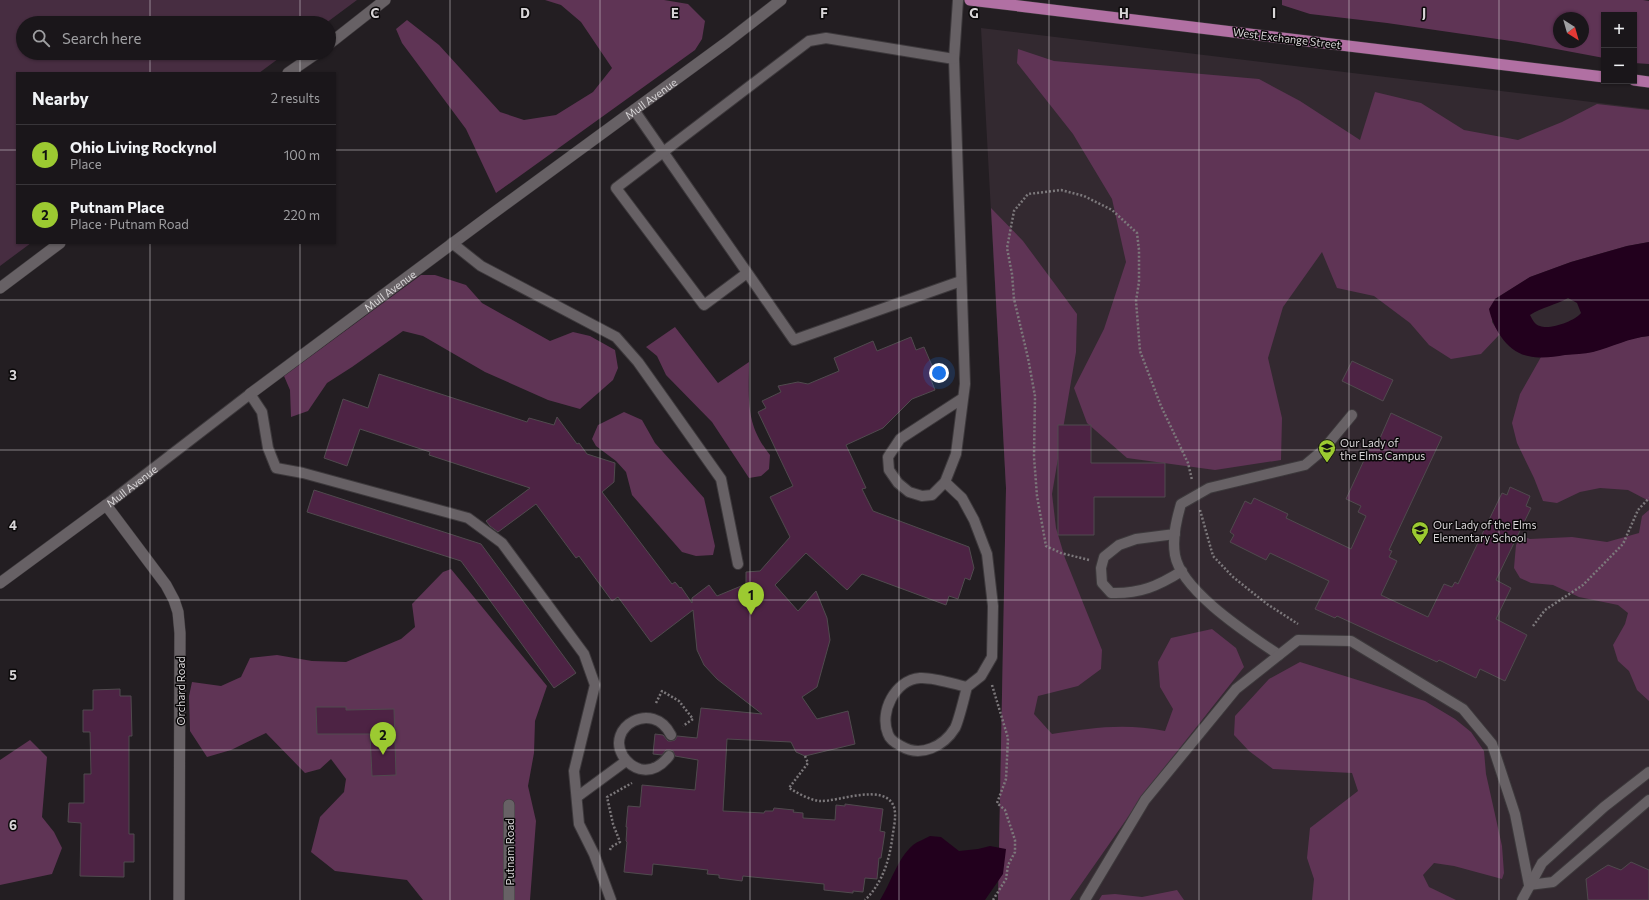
<!DOCTYPE html>
<meta charset="utf-8">
<style>
:root{--surface:#1a161a;--page:#231f23;--text:#f1f3f6;--muted:#9f9fa2;--line:#383539;--accent:#9cca31}
body{margin:0;font-family:Commissioner,sans-serif;background:var(--page);color:var(--text)}
.controls{position:absolute;right:12px;top:12px;display:grid;overflow:hidden;border-radius:0px;box-shadow:0 1px 3px #0004}
.controls button{width:36px;height:36px;display:grid;place-items:center;padding:0;border:0;border-bottom:1px solid var(--line);background:var(--surface);color:var(--text);font:20px sans-serif}
.compass{position:absolute;left:1553px;top:12px;width:36px;height:36px;border-radius:50%;background:var(--surface);box-shadow:0 1px 3px #0004;rotate:143deg}
.you{position:absolute;left:939px;top:373px;width:14px;height:14px;margin:-10px;border:3px solid #fff;border-radius:50%;background:#1a73e8;box-shadow:0 0 0 6px #1a73e833}
.badge{display:grid;place-items:center;width:26px;height:26px;border-radius:50%;background:var(--accent);color:#111;font-size:13px;font-weight:700}
.pin{position:absolute;translate:-50% -33px;filter:drop-shadow(0 1px 2px #0008)}
.pin::after{content:'';position:absolute;top:21px;width:14px;height:12px;background:inherit;clip-path:polygon(0 0,100% 0,50% 100%)}
.list{margin:0;padding:0;list-style:none}
h2{display:flex;justify-content:space-between;align-items:center;height:52px;margin:0;padding:0 16px;font-size:17px}
h2 small{font-size:13px;font-weight:400;color:var(--muted)}
.list li{display:grid;grid-template-columns:26px 1fr auto;gap:12px;align-items:center;box-sizing:border-box;height:60px;padding:0 16px;border-top:1px solid var(--line)}
.list b{display:block;font-size:15px;white-space:nowrap}
.list p{margin:0;font-size:13px;white-space:nowrap;color:var(--muted)}
.list em{font-size:13px;font-style:normal;color:var(--muted)}
.icon{flex:none;width:22px;height:22px;fill:none;stroke:currentColor;stroke-width:2;stroke-linecap:round;stroke-linejoin:round}
.map{position:relative;flex:none;width:1649px;height:900px;overflow:hidden}
.search{position:absolute;background:var(--surface);box-shadow:0 1px 3px #0004;left:16px;top:16px;width:320px;height:44px;display:flex;align-items:center;gap:10px;box-sizing:border-box;padding:0 14px;border-radius:22px;color:var(--muted);font-size:15px}
.panel{position:absolute;background:var(--surface);box-shadow:0 1px 3px #0004;left:16px;top:72px;width:320px;height:172px;border-radius:0px}
.map>svg:first-child{display:block}
.built{fill:#332930}
.green{fill:#472d41}
.forest{fill:#5f3455;fill-rule:evenodd}
.water{fill:#22001d;fill-rule:evenodd}
.building{fill:#4d2344;stroke:#504a4e}
.lines{fill:none;stroke-linecap:round;stroke-linejoin:round}
.service-casing{stroke:#3d393c;stroke-width:12}
.minor-casing{stroke:#3d393c;stroke-width:12}
.primary-casing{stroke:#3d393c;stroke-width:12}
.path{stroke:#7c787b;stroke-width:2.5;stroke-dasharray:2 2;stroke-linecap:butt}
.service{stroke:#676165;stroke-width:10}
.minor{stroke:#676165;stroke-width:11}
.primary{stroke:#b170a3;stroke-width:11}
.grid{fill:none;stroke:#d8d5d7;stroke-width:1;stroke-opacity:0.55}
.labels{text-anchor:middle;dominant-baseline:central;stroke-width:3;stroke-linejoin:round;paint-order:stroke}
.street-label{font-size:11px;fill:#d8d5d7;stroke:#0b090a}
.poi-label{font-size:11px;fill:#d8d5d7;stroke:#0b090a;text-anchor:start}
.grid-label{font-size:13px;text-anchor:middle;font-weight:bold;fill:#d8d5d7;stroke:#0b090a;stroke-width:3;stroke-linejoin:round;paint-order:stroke}
</style>
<div class="map">
<svg width="1649" height="900" viewBox="0 0 1649 900">
<rect width="100%" height="100%" fill="#231e22"/>
<path class="built" d="M981,28L1649,109V900H998L1006,488Z"/>
<path class="green" d="M0,0H357L326,23H23V53H286L259,73H17V243H31L0,266Z"/>
<path class="forest" d="M545,0H664L688,4L705,21L702,39L695,50L496,193L466,129L402,43L396,29L407,20L439,45L500,112L524,120L556,115L593,92L612,68L581,22L561,5Z
M1282,0H1643L1649,1V64L1634,63V15H1604V58L1518,42L1387,23L1310,14L1282,5ZM1559,18H1583V42H1559Z
M1018,49L1054,61L1259,79L1300,101L1360,140L1375,92L1421,103L1464,130L1518,140L1562,122L1597,104L1649,110V242L1627,246L1571,262L1530,277L1495,299L1492,322L1500,334L1481,354L1451,359L1429,345L1410,323L1374,296L1337,288L1322,252L1283,307L1268,358L1282,418L1281,460L1215,470L1127,458L1087,423L1074,388L1104,329L1126,262L1112,199L1073,134L1017,63Z
M991,208L1023,241L1077,314L1076,352L1052,494L1056,528L1065,558L1102,650L1101,669L1078,686L1038,696L1034,714L1052,734C1092,728 1124,723 1165,731L1173,709L1160,687L1158,662L1171,638L1212,629L1236,648L1244,667L1149,787L1070,900H998L1006,488Z
M421,275H435L466,285L482,303L550,341L573,332L590,336L615,350L618,368L613,380L580,409L548,400L485,372L423,336L403,331L352,367L327,383L308,411L291,417L290,390L284,376Z
M675,327L718,383L749,362C749,400 745,424 770,455L769,469L761,476L749,478L712,422L666,375L657,356L646,347Z
M1649,336V501L1628,490L1600,488L1580,492L1557,503L1543,501L1534,478L1517,443L1512,423L1520,394L1541,357L1592,352L1634,338Z
M624,412L642,420L655,443L704,498L715,546L713,555L696,556L682,552L632,495L626,472L616,461L596,446L592,439L598,425Z
M1649,510V701L1637,690L1629,671L1618,661L1613,645L1625,624L1628,613L1618,605L1579,597L1553,585L1531,583L1520,578L1514,568L1515,556L1516,545L1522,536L1530,539L1572,537L1607,542L1639,533L1642,516Z
M451,569L547,686L535,721L534,753L528,786L536,821L530,900H423L407,880L335,871L311,852L320,817L344,792L346,779L331,759L320,769L305,773L266,733L231,750L207,757L190,731L189,696L192,682L221,686L241,677L250,658L277,655L312,661L346,662L401,639L415,627L412,604L443,572Z
M1300,662L1425,701L1455,719L1471,732L1484,751L1486,774L1502,846L1504,873L1502,879L1454,866L1434,863L1423,875L1429,887L1456,900H1312L1314,879L1307,858L1310,828L1358,791L1352,773L1273,769L1249,751L1234,735L1235,716L1269,679Z
M30,740L47,757L42,817L54,832L62,848L52,874L0,885V760Z
M1177,890L1184,900H1099L1102,895L1115,894L1142,897Z"/>
<path class="water" d="M1649,242V336C1629,338 1612,347 1593,352C1584,354 1574,354 1565,355C1553,357 1541,359 1528,356C1507,352 1493,328 1489,309L1495,299L1530,277L1571,262L1627,246ZM1568,298L1577,303L1581,313C1575,321 1550,330 1540,326C1535,325 1532,319 1530,315C1542,307 1556,305 1568,298Z
M930,836L941,837L959,851L978,849L990,846L1006,849L1003,874L985,900H880C891,883 897,859 913,845C918,841 925,839 930,836Z"/>
<path class="building" d="M911,337L916,350L924,347L936,375L930,377L935,390L912,399L883,428L846,445L866,488L862,489L873,511L969,547L974,568L970,580L965,578L958,599L949,596L946,605L862,574L847,590L806,553L775,585L798,611L816,591L827,618L830,640L817,687L802,697L817,719L848,711L855,744L805,756L796,752L791,742L727,739L723,811L764,813L765,811H773L774,808L794,810L793,812L803,813V818L835,820L836,805L845,806V804L883,809L880,831L885,832L881,858H879L877,879L865,878L863,892L853,891V893L824,890V884L743,876L742,881L719,878V875L707,874L708,870L653,864L652,875L624,872L627,842L626,841L627,827H626L628,806L640,807L642,785L695,790L698,760L675,756L673,751L670,750H666L662,755L653,754L655,734L663,735L668,741H671L675,740L677,736L697,738L701,708L762,714L717,679L704,665L697,650L693,610L651,642L618,597L612,601L579,556L576,558L536,504L498,532L490,526L486,521L530,488L429,455L430,452L360,429L347,466L324,458L343,399L368,408L379,374L527,422L529,418L554,425L557,417L577,444L579,443L587,454L615,463L614,482L602,492L672,584L675,582L680,588L681,587L692,603V598L709,585L717,596L746,584V572L760,571L790,537L770,497L793,486L758,412L766,408L762,401L781,392L778,386L798,382L808,384L839,371L834,358L873,341L877,351Z
M1352,361L1393,380L1383,401L1342,381Z
M1391,413L1442,437L1389,550L1392,551L1389,557L1397,561L1381,595L1428,617L1444,584L1452,587L1455,582L1458,584L1502,493L1507,495L1510,487L1530,496L1526,506L1531,508L1496,580L1511,588L1496,619L1527,635L1505,681L1480,669L1476,678L1439,660L1437,662L1337,616L1335,618L1315,609L1329,581L1270,553L1266,560L1230,542L1234,535L1230,532L1245,501L1251,504L1254,498L1288,514L1286,518L1351,549L1366,516L1358,512L1361,506L1346,499L1372,443L1377,445Z
M1058,425H1091V463H1165V497H1094V535H1058Z
M314,490L481,544L576,673L554,688L461,561L307,512Z
M120,689V696H131L132,736H129V834H134V862H124V877L80,876L81,823L68,822L69,803H84V774H91L90,732H83V710H93V690Z
M316,707H346V710L394,709L396,775L372,776L370,734H317Z
M1631,862L1649,870V900H1588L1586,879L1608,865L1621,870Z"/>
<g class="lines">
<g class="service-casing">
<g id="service">
<path d="M958,0L954,59L965,384L956,454L945,482L932,495L922,496L909,492L898,483L889,470L888,457L900,439L963,398"/>
<path d="M634,110L794,340L961,281"/>
<path d="M452,243L481,266L616,337L638,362L721,479L738,564"/>
<path d="M747,273L704,305L616,188L809,41L826,38L954,59"/>
<path d="M945,482L962,498L974,520L987,554L993,606L992,657L981,676L967,687C954,684 933,677 920,678C895,680 879,712 888,734C890,740 895,743 901,746C921,758 944,746 955,728C959,720 964,698 967,687"/>
<path id="s1" d="M106,505L250,394L262,412L268,448L276,468L303,473L468,518L502,543L584,654L595,685L574,771L579,824L594,854L611,900"/>
<path d="M1175,534L1136,539L1119,545L1104,557L1101,568L1102,583L1111,593C1140,594 1158,586 1182,571"/>
<path d="M1279,655C1250,635 1181,591 1175,555C1172,538 1176,521 1181,504L1209,488L1305,465L1323,450L1352,415"/>
<path d="M669,756C662,765 653,772 640,769C633,767 627,762 623,756C605,727 653,699 671,735"/>
<path d="M577,797L626,761"/>
<path d="M1529,885L1553,882L1649,800"/>
<path d="M1085,900L1145,800L1236,689L1298,640L1351,641L1463,709L1492,744L1515,814L1529,885"/>
<path d="M1522,900L1542,863L1604,807L1649,772"/>
</g>
</g>
<g class="minor-casing">
<g id="minor">
<path d="M329,44L385,0"/>
<path d="M288,73L317,53"/>
<path d="M0,288L60,243"/>
<path id="s2" d="M250,394L488,217L727,42L781,0"/>
<path d="M0,583L106,505L166,585L174,600L178,612L180,633L179,900"/>
<path d="M509,900V805"/>
</g>
</g>
<g class="primary-casing">
<path id="primary" d="M970,0L1604,77
M1634,80L1649,82"/>
</g>
<path class="path" d="M1200,510L1213,556L1233,577L1267,604L1298,624
M1089,560L1061,553L1046,546L1037,496L1034,457L1035,396L1028,358L1014,299L1012,274L1007,248L1014,211L1028,194L1061,190L1084,196L1112,210L1137,233L1139,250V282L1136,301L1140,351L1161,406L1188,463L1192,480
M1533,626L1545,610L1583,585L1623,544L1638,510L1649,498
M992,685L1008,738L1006,779L997,803L1005,810L1015,840V852L1008,865L1006,879L993,900
M656,703L662,691L679,701L693,719L683,726
M805,756L808,763L789,788C798,793 809,800 820,801C838,802 885,782 894,807C897,817 893,830 892,840C889,862 881,885 865,900
M610,850L611,847L620,842L613,824L607,797L632,783"/>
<use href="#service" class="service"/>
<use href="#minor" class="minor"/>
<use href="#primary" class="primary"/>
</g>
<path class="grid" d="M150,0V23M300,0V23M450,0V900M600,0V900M750,0V900M899,0V900M1049,0V900M1199,0V900M1349,0V900M1499,0V900M150,53V73M300,53V73M0,150H17M335,150H1649M150,243V900M300,243V900M0,300H1649M0,450H1649M0,600H1649M0,750H1649"/>
<defs>
<g id="school-pin" transform="scale(0.9)"><path d="M0 17L-7.5 6A9.5 9.5 0 1 1 7.5 6Z" fill="#9cca31" stroke="#0b090a"/><path d="M0-5L7-2L0 1L-7-2ZM-4 1L0 2.5L4 1V4Q0 6-4 4Z" fill="#111"/></g>
</defs>
<g fill-rule="evenodd">
<use href="#school-pin" x="1327" y="448"/>
<use href="#school-pin" x="1420" y="530"/>
</g>
<g class="labels">
<g class="street-label">
<text transform="translate(1287 38) rotate(7)">West Exchange Street</text>
<text stroke="none"><textPath href="#s2" startOffset="498">Mull Avenue</textPath></text>
<text stroke="none"><textPath href="#s2" startOffset="174">Mull Avenue</textPath></text>
<text stroke="none"><textPath href="#s1" startOffset="32">Mull Avenue</textPath></text>
<text transform="translate(180 691) rotate(-90)">Orchard Road</text>
<text transform="translate(509 852) rotate(-90)">Putnam Road</text>
</g>
<g class="poi-label">
<text x="1340" y="442">Our Lady of<tspan x="1340" dy="13">the Elms Campus</tspan></text>
<text x="1433" y="524">Our Lady of the Elms<tspan x="1433" dy="13">Elementary School</tspan></text>
</g>
</g>
<g class="grid-label">
<text x="375" y="18">C</text>
<text x="525" y="18">D</text>
<text x="675" y="18">E</text>
<text x="824" y="18">F</text>
<text x="974" y="18">G</text>
<text x="1124" y="18">H</text>
<text x="1274" y="18">I</text>
<text x="1424" y="18">J</text>
<text x="13" y="380">3</text>
<text x="13" y="530">4</text>
<text x="13" y="680">5</text>
<text x="13" y="830">6</text>
</g>
</svg>
<div class="controls">
<button>+</button>
<button>−</button>
</div>
<svg class="compass" viewBox="-18 -18 36 36"><path d="M0-13l5 13h-10z" fill="#e53935"/><path d="M0 13l5-13h-10z" fill="#9f9fa2"/></svg>
<div class="you"></div>
<div class="pin badge" style="left:751px;top:615px">1</div>
<div class="pin badge" style="left:383px;top:755px">2</div>
<div class="search"><svg class="icon" aria-label="search" viewBox="0 0 24 24"><circle cx="10" cy="10" r="6"/><path d="M15 15l6 6"/></svg>Search here</div>
<section class="panel">
<h2>Nearby<small>2 results</small></h2>
<ul class="list">
<li><span class="badge">1</span><div><b>Ohio Living Rockynol</b><p>Place</p></div><em>100 m</em></li>
<li><span class="badge">2</span><div><b>Putnam Place</b><p>Place · Putnam Road</p></div><em>220 m</em></li>
</ul>
</section>
</div>
